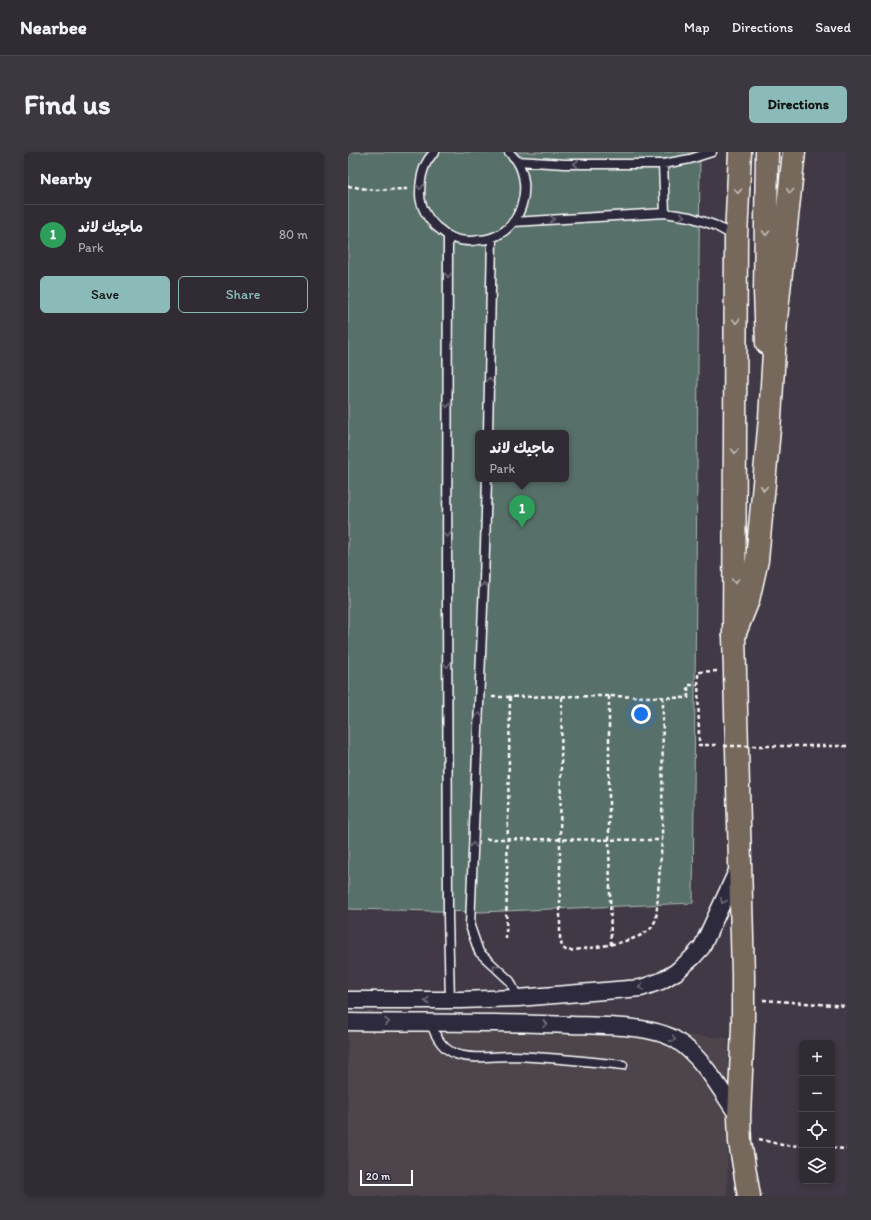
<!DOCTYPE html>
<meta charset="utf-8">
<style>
:root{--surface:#312c34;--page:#3d3840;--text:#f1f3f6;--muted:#a8a7ac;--line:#4c484f;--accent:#8bbbb9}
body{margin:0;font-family:Itim,"Playpen Sans Arabic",sans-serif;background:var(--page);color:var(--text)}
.controls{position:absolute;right:12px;bottom:12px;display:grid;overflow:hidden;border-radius:6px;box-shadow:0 2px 6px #0003}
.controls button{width:36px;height:36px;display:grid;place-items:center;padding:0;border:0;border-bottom:1px solid var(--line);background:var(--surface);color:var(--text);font:20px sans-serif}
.scale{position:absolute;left:12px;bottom:10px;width:53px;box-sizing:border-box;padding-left:4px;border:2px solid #fff;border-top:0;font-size:11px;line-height:14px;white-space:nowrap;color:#fff;-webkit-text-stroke:3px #2f2a3d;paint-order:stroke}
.you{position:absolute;left:293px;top:562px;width:14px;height:14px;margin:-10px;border:3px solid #fff;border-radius:50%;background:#1a73e8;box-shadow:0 0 0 6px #1a73e833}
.badge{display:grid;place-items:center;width:26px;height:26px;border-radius:50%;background:var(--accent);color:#fff;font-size:13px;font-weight:700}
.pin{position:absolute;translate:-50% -33px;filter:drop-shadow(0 1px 2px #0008)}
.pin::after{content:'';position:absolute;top:21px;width:14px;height:12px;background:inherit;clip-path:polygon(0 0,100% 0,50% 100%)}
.popup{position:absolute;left:127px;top:278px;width:94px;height:52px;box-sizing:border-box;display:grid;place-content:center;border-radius:6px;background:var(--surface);filter:drop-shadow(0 1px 3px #0005);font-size:13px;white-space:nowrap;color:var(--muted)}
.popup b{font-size:15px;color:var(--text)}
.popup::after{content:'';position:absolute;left:50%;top:100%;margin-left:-8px;border:8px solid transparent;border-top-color:var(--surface)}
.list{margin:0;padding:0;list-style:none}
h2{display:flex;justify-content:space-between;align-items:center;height:52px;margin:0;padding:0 16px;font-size:17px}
h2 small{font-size:13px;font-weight:400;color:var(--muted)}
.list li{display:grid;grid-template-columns:26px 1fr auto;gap:12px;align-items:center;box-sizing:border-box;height:60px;padding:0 16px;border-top:1px solid var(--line)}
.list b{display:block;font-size:15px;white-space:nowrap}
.list p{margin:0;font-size:13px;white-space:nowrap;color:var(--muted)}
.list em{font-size:13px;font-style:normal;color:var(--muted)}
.actions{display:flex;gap:8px;padding:12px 16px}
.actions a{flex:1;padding:9px 0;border:1px solid var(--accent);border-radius:6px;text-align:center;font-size:14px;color:var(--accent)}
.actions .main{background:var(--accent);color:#111}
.icon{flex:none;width:22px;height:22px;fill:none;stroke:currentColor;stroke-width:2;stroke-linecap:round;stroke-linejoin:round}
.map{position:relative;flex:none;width:499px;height:1044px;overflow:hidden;border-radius:6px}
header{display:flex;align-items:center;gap:24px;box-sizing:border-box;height:56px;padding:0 20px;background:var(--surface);border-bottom:1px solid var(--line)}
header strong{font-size:19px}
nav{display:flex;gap:22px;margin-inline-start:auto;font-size:14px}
.intro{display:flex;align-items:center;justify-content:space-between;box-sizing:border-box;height:96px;padding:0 24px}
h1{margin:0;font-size:28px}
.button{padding:10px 18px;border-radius:6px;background:var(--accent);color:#111;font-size:14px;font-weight:700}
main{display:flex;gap:24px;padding:0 24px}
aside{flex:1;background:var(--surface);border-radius:6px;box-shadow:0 2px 6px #0003}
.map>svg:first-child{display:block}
.built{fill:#4e454c}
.green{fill:#596f6a;stroke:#acb7b4;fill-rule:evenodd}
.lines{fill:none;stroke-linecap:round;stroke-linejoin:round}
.lane-casing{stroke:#fff;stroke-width:11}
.street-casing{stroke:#fff;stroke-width:19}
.primary-casing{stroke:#fff;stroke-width:25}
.highway-casing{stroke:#fff;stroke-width:25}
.path{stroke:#fff;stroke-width:2.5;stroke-dasharray:4 3;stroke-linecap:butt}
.lane{stroke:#2f2a3d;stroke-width:8}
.street{stroke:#2f2a3d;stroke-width:16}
.primary{stroke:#76695c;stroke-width:22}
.highway{stroke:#76695c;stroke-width:22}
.path-bridge{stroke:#fff;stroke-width:2.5;stroke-dasharray:4 3;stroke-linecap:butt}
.oneway{stroke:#6d6a77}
.oneway2{stroke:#c1bcb6}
</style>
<header>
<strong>Nearbee</strong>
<nav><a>Map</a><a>Directions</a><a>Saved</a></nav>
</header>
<div class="intro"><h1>Find us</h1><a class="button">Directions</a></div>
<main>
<aside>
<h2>Nearby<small></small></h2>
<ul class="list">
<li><span class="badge" style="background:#2e9e5b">1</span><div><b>ماجيك لاند</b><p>Park</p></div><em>80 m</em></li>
</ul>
<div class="actions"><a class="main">Save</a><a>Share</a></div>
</aside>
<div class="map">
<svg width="499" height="1044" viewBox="0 0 499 1044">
<rect width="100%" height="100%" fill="#413a46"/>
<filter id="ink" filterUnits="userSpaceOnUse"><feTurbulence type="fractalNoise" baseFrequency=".025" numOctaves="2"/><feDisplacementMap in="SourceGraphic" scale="8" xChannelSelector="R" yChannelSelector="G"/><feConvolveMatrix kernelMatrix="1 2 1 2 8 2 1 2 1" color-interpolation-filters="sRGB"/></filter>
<g filter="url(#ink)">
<path class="built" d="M0,877L280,880L380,886L379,1044H0Z"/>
<path class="green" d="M0,0H352L345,751L132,760L0,757ZM130,281H218V327H130Z"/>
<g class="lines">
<g class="lane-casing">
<path id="lane" d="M87,0C75,10 72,27 72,42C72,54 80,68 90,76C93,78 96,81 99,83C108,89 122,90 131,88C135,88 140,87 143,86C174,76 185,35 169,9C167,6 163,3 161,0
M169,9L217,12H315L342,7L364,0
M315,12L317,61
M165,70L317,61L342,65L366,73L386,84
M100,84L99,429L100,764L102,849
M140,281L144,86
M139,327L136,429L122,774L131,800L162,829L170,846
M83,871C87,884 94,897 108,902C125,908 146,904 163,904C201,905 238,909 275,913"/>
</g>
<g class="street-casing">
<path id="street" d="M0,848H113L170,846L293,836L313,829L328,820L344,806L354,795L390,717
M0,870C75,871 150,870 224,873C253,874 304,873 328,888C356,906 373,939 391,965"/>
</g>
<g class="primary-casing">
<path id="primary" d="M392,0L388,85L386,483L395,823V875L391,965L392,990L401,1044
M419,191L417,139L419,0"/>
</g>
<g class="highway-casing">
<path id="highway" d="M386,483L400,448L409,408L422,266L428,167L446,0"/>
</g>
<path class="path" d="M0,34L25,38L59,37
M369,519L350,520L351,587V593H370
M261,544V688L263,793
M144,545L261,544L340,546V533H350
M214,545L212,688V786L214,795L219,799C240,796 288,792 303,776C305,774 306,770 308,768L314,688L315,545
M138,687L314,688
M158,787L162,545
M415,848L499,854
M411,987L434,993L454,994
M484,996L499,997"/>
<use href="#lane" class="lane"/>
<use href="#street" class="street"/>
<use href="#primary" class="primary"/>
<use href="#highway" class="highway"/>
<path class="path-bridge" d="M376,594H499"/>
</g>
<defs><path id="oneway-chevron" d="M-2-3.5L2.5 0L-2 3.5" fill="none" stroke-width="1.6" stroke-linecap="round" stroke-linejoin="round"/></defs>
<g class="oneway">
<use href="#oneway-chevron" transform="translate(228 12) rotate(180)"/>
<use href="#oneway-chevron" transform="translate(72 35) rotate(91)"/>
<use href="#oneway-chevron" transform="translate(334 64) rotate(8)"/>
<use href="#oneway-chevron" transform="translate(204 67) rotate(-3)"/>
<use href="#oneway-chevron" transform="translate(100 123) rotate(90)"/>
<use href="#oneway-chevron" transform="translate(141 228) rotate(-89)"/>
<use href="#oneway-chevron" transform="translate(99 253) rotate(90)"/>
<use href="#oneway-chevron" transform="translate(99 383) rotate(90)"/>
<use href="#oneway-chevron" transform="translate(136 433) rotate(-88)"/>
<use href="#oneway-chevron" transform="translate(99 513) rotate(89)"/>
<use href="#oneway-chevron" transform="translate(131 563) rotate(-88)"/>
<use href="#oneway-chevron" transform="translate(125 693) rotate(-88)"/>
<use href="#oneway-chevron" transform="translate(375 749) rotate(115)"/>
<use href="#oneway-chevron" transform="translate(147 815) rotate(-136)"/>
<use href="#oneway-chevron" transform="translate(293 835) rotate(168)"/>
<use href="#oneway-chevron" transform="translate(79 849) rotate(-180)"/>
<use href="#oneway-chevron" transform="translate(39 870)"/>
<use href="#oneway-chevron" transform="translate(197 872) rotate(2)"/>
<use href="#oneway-chevron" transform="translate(325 887) rotate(29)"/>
</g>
<g class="oneway2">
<use href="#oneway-chevron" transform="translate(390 39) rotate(92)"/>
<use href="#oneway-chevron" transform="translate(442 39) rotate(95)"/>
<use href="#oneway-chevron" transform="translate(418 81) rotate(91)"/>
<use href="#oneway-chevron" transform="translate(388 169) rotate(90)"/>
<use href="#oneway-chevron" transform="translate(387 299) rotate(90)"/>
<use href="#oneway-chevron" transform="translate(416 336) rotate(95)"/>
<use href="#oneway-chevron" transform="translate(387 429) rotate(90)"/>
</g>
</g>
</svg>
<div class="controls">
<button>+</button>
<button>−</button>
<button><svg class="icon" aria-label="locate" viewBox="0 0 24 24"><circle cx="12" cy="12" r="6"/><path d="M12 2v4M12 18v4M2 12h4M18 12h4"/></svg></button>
<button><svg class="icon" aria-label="layers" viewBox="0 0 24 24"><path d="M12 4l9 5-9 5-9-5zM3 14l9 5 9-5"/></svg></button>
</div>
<div class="scale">20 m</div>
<div class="you"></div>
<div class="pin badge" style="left:174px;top:376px;background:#2e9e5b">1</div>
<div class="popup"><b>ماجيك لاند</b>Park</div>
</div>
</main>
